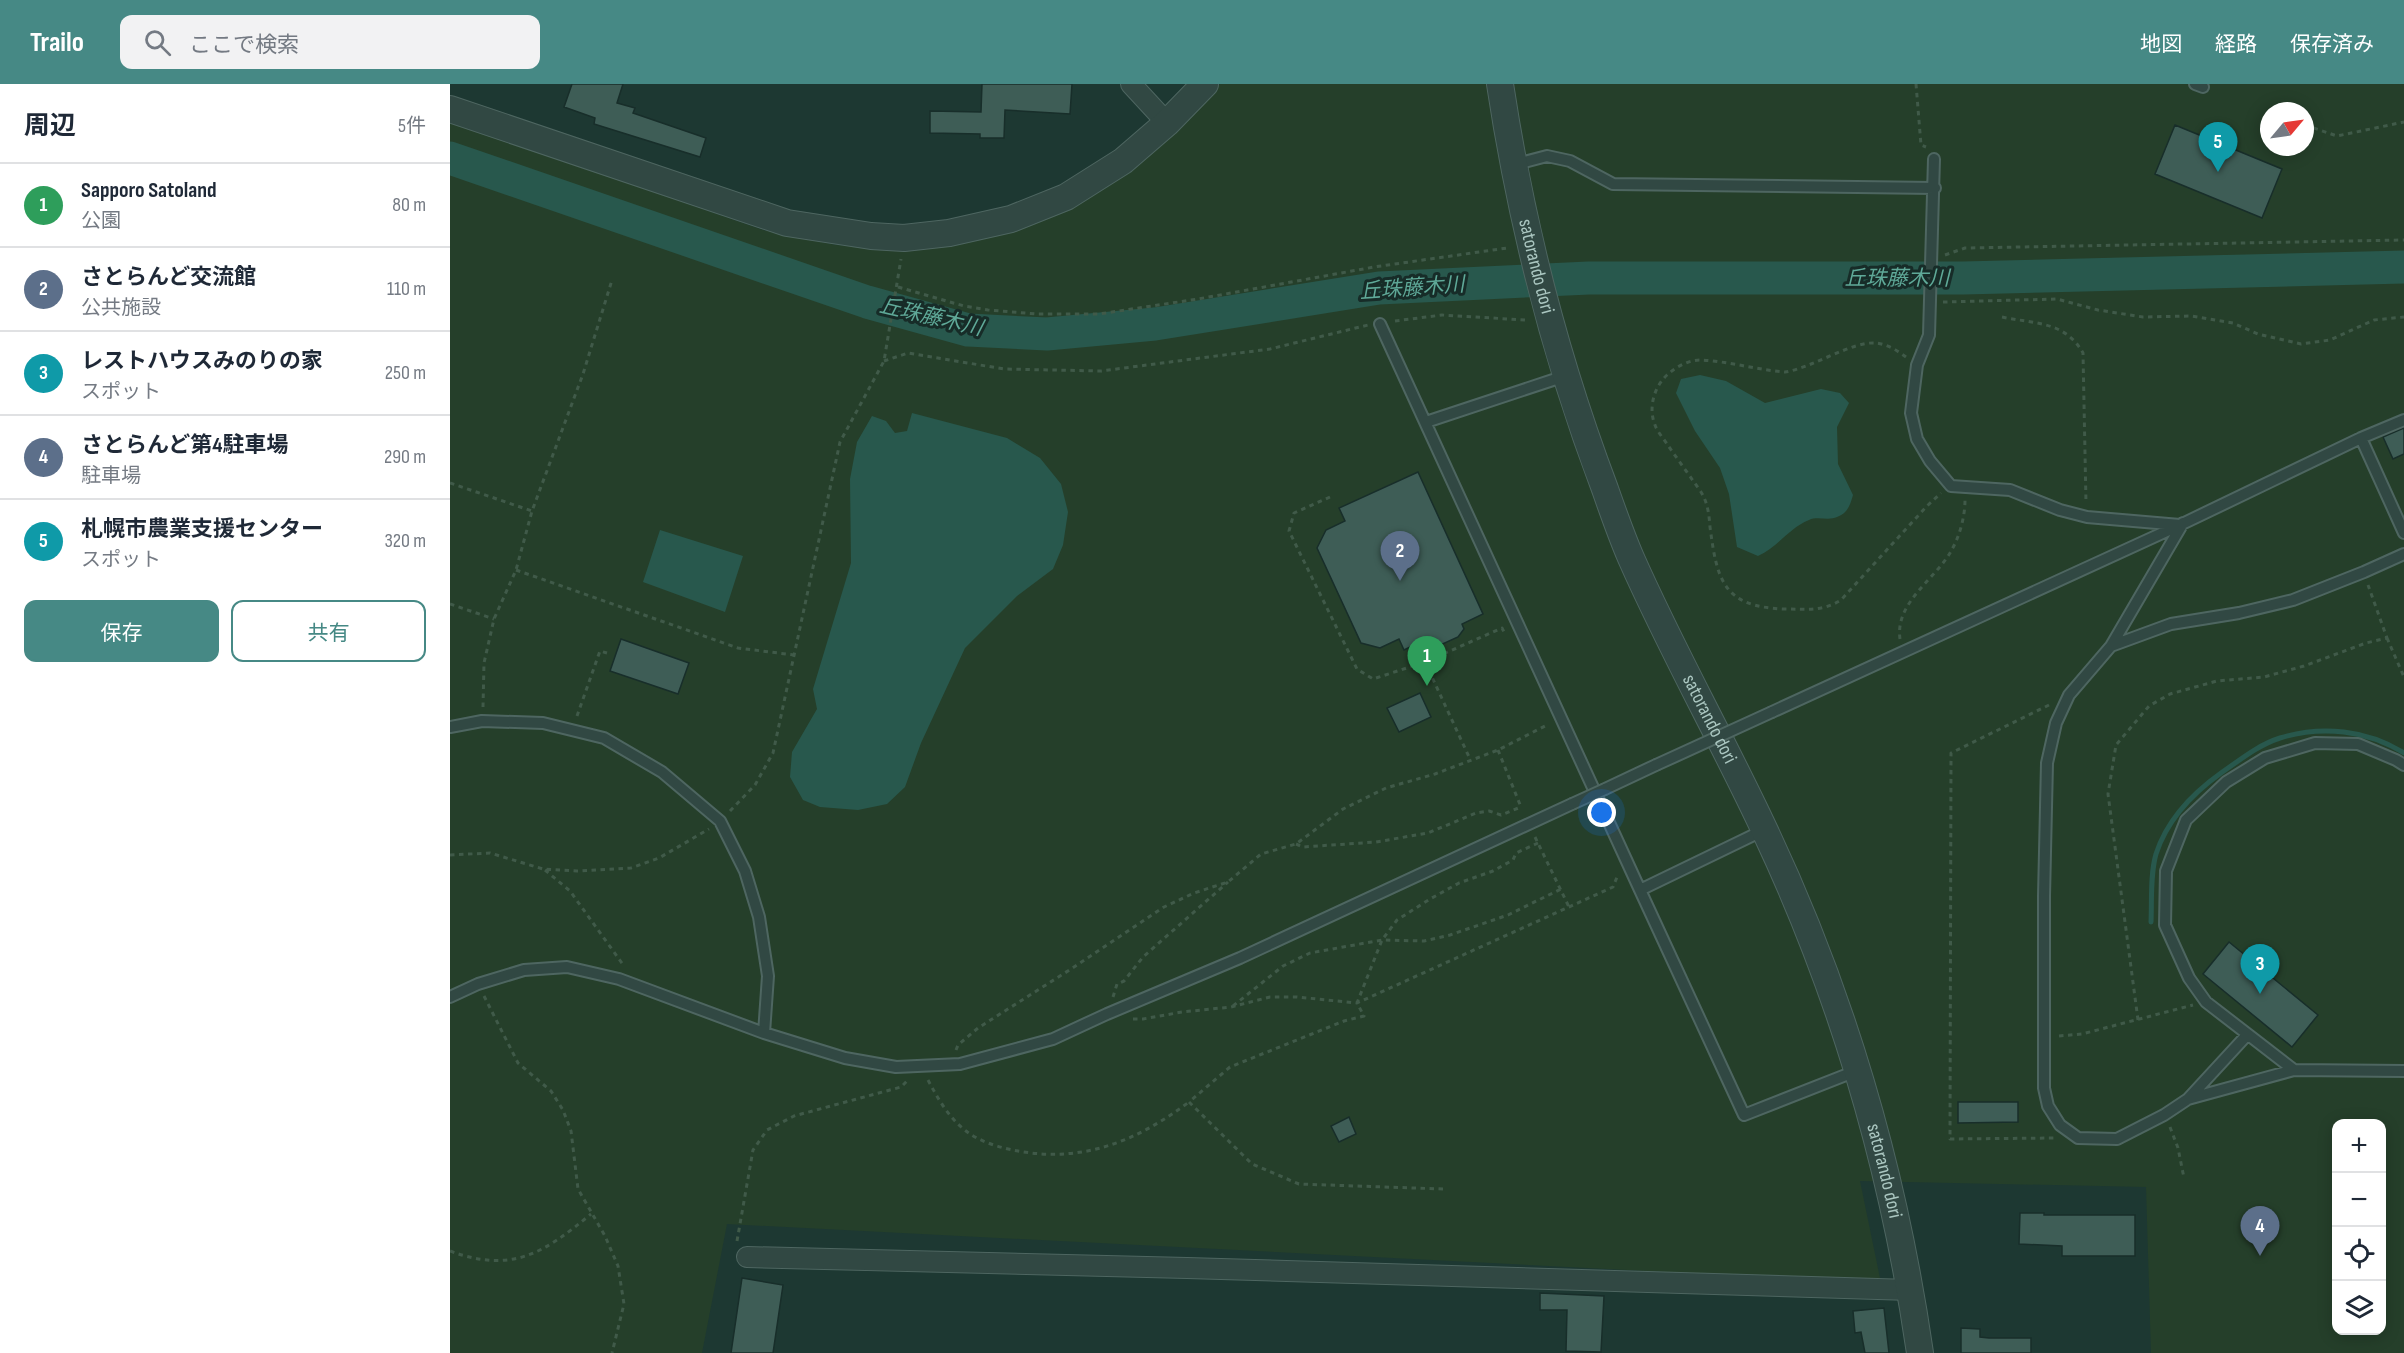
<!DOCTYPE html>
<html lang="ja">
<meta charset="utf-8">
<style>
:root{--surface:#fff;--page:#f2f2f3;--text:#1f2937;--muted:#747a83;--line:#e0e1e3;--accent:#468985}
body{margin:0;font-family:"Sofia Sans Condensed","Noto Sans JP",sans-serif;background:var(--page);color:var(--text)}
.controls{position:absolute;right:18px;bottom:18px;display:grid;overflow:hidden;border-radius:12px;box-shadow:0 3px 15px #0003}
.controls button{width:54px;height:54px;display:grid;place-items:center;padding:0;border:0;border-bottom:2px solid var(--line);background:var(--surface);color:var(--text);font:30px sans-serif}
.compass{position:absolute;left:1810px;top:18px;width:54px;height:54px;border-radius:50%;background:var(--surface);box-shadow:0 3px 15px #0003;rotate:61deg}
.you{position:absolute;left:1152px;top:729px;width:21px;height:21px;margin:-15px;border:4px solid #fff;border-radius:50%;background:#1a73e8;box-shadow:0 0 0 9px #1a73e833}
.badge{display:grid;place-items:center;width:39px;height:39px;border-radius:50%;background:var(--accent);color:#fff;font-size:20px;font-weight:700}
.pin{position:absolute;translate:-50% -50px;filter:drop-shadow(0 2px 3px #0008)}
.pin::after{content:'';position:absolute;top:32px;width:21px;height:18px;background:inherit;clip-path:polygon(0 0,100% 0,50% 100%)}
.list{margin:0;padding:0;list-style:none}
h2{display:flex;justify-content:space-between;align-items:center;height:78px;margin:0;padding:0 24px;font-size:26px}
h2 small{font-size:20px;font-weight:400;color:var(--muted)}
.list li{display:grid;grid-template-columns:39px 1fr auto;gap:18px;align-items:center;box-sizing:border-box;height:84px;padding:0 24px;border-top:2px solid var(--line)}
.list b{display:block;font-size:22px;white-space:nowrap}
.list p{margin:0;font-size:20px;white-space:nowrap;color:var(--muted)}
.list em{font-size:20px;font-style:normal;color:var(--muted)}
.actions{display:flex;gap:12px;padding:18px 24px}
.actions a{flex:1;padding:14px 0;border:2px solid var(--accent);border-radius:12px;text-align:center;font-size:21px;color:var(--accent)}
.actions .main{background:var(--accent);color:#fff}
.icon{flex:none;width:33px;height:33px;fill:none;stroke:currentColor;stroke-width:2;stroke-linecap:round;stroke-linejoin:round}
.map{position:relative;flex:none;width:1954px;height:1269px;overflow:hidden}
header{display:flex;align-items:center;gap:36px;box-sizing:border-box;height:84px;padding:0 30px;background:var(--accent);color:#fff}
header strong{font-size:28px}
nav{display:flex;gap:33px;margin-inline-start:auto;font-size:21px}
.search{width:420px;height:54px;background:var(--page);display:flex;align-items:center;gap:15px;box-sizing:border-box;padding:0 21px;border-radius:12px;color:var(--muted);font-size:22px}
main{display:flex}
aside{flex:1;background:var(--surface)}
.map>svg:first-child{display:block}
.green{fill:#253f2a;fill-rule:evenodd}
.water{fill:#28584d}
.lines{fill:none;stroke-linecap:round;stroke-linejoin:round}
.stream{stroke:#28584d;stroke-width:5}
.river{stroke:#28584d;stroke-width:33}
.building{fill:#3e5d56;stroke:#182e2a;stroke-width:1.5}
.service-casing{stroke:#4e6661;stroke-width:14}
.minor-casing{stroke:#4e6661;stroke-width:22}
.tertiary-casing{stroke:#4e6661;stroke-width:28}
.path{stroke:#405a49;stroke-width:3;stroke-dasharray:4.5 4.5;stroke-linecap:butt}
.service{stroke:#314843;stroke-width:10}
.minor{stroke:#314843;stroke-width:20}
.tertiary{stroke:#314843;stroke-width:26}
.service-bridge-casing{stroke:#4e6661;stroke-width:14;stroke-linecap:butt}
.service-bridge{stroke:#314843;stroke-width:10}
.labels{text-anchor:middle;dominant-baseline:central;stroke-width:6;stroke-linejoin:round;paint-order:stroke}
.street-label{font-size:20px;fill:#aac6c0;stroke:#172c28}
.water-label{font-size:21px;font-style:italic;fill:#5fa998;stroke:#172c28}
</style>
<header>
<strong>Trailo</strong>
<div class="search"><svg class="icon" aria-label="search" viewBox="0 0 24 24"><circle cx="10" cy="10" r="6"/><path d="M15 15l6 6"/></svg>ここで検索</div>
<nav><a>地図</a><a>経路</a><a>保存済み</a></nav>
</header>
<main>
<aside>
<h2>周辺<small>5件</small></h2>
<ul class="list">
<li><span class="badge" style="background:#2e9e5b">1</span><div><b>Sapporo Satoland</b><p>公園</p></div><em>80 m</em></li>
<li><span class="badge" style="background:#5c6f8a">2</span><div><b>さとらんど交流館</b><p>公共施設</p></div><em>110 m</em></li>
<li><span class="badge" style="background:#0f9aa8">3</span><div><b>レストハウスみのりの家</b><p>スポット</p></div><em>250 m</em></li>
<li><span class="badge" style="background:#5c6f8a">4</span><div><b>さとらんど第4駐車場</b><p>駐車場</p></div><em>290 m</em></li>
<li><span class="badge" style="background:#0f9aa8">5</span><div><b>札幌市農業支援センター</b><p>スポット</p></div><em>320 m</em></li>
</ul>
<div class="actions"><a class="main">保存</a><a>共有</a></div>
</aside>
<div class="map">
<svg width="1954" height="1269" viewBox="0 0 1954 1269">
<rect width="100%" height="100%" fill="#1d3832"/>
<path class="green" d="M770,0H1954V1269H1701L1696,1103L1410,1097L1431,1199L277,1140L252,1269H0V37L313,146L386,161L439,164L617,125L686,84ZM1819,27H1855V63H1819ZM1886,1040H1932V1246H1886Z"/>
<path class="water" d="M1250,291L1276,297L1315,319L1371,305L1390,309L1399,319L1387,343L1388,380L1403,411C1400,421 1398,429 1387,433C1379,437 1367,432 1359,436C1339,444 1329,462 1308,472L1287,463L1279,410L1270,384L1245,347L1226,309L1231,295Z
M462,329L557,354L590,374L611,400L618,428L613,461L603,485L567,512L515,564L471,659L455,703L437,720L408,726L370,723L353,716L340,693L342,668L367,625L363,605L401,479L400,395L407,358L422,332L436,337L445,349L457,347Z
M210,446L293,472L275,528L193,498Z"/>
<g class="lines">
<path class="stream" d="M1701,838C1702,816 1700,791 1706,770C1717,736 1743,709 1771,689C1790,676 1808,661 1830,654C1872,641 1917,646 1954,669"/>
<path class="river" d="M0,74L417,218L518,246L597,250L705,240L929,204L1139,194H1513L1954,183"/>
</g>
<path class="building" d="M122,0H173L167,19L185,24L183,29L256,54L250,73L144,40L145,34L114,23Z
M532,0H622L620,30L555,26L554,54H530V50L480,49V27L531,28Z
M1725,41L1832,85L1812,134L1705,90Z
M1954,344V370L1943,375L1933,353Z
M968,388L1033,530L1012,540L1014,545L1008,553L986,563L978,562L975,556L954,566L949,555L930,564L911,559L867,464L876,446L895,437L889,424Z
M171,555L239,579L228,610L160,587Z
M970,609L981,633L949,648L937,624Z
M1779,858L1868,931L1842,963L1753,890Z
M1508,1018H1568V1038L1508,1039Z
M899,1033L906,1050L889,1058L881,1042Z
M1570,1129H1594V1131H1685V1172H1612V1162L1569,1160Z
M292,1194L333,1201L323,1269H281Z
M1090,1209L1154,1212L1151,1268L1116,1267L1117,1226H1090Z
M1434,1224L1439,1269H1415L1411,1248L1405,1249L1403,1227Z
M1511,1244L1530,1245V1253L1539,1254H1581V1269H1511Z"/>
<g class="lines">
<g class="service-casing">
<path id="service" d="M1745,0L1753,3
M1484,75L1479,251L1467,281L1461,329L1467,355L1480,377L1501,402L1560,406L1610,426L1637,433L1730,441
M1063,81L1097,72L1120,77L1163,100L1485,104
M930,240L1190,806L1314,746
M976,338L1115,292
M1911,354L1954,449
M1733,439L1661,562L1619,611L1606,639L1597,679L1594,812V1004L1598,1022L1610,1041L1628,1054L1667,1055L1714,1031L1738,1015L1844,986L1954,987
M1661,562L1721,540L1789,529L1843,516L1914,488L1954,470
M1322,628L1730,441L1911,354L1954,336
M0,643L32,637L93,639L154,654L212,688L270,737L295,787L309,833L318,892L314,949
M1155,705L1206,681
M1190,806L1294,1031L1406,987
M0,913L28,900L74,886L117,883L169,895L314,949L395,974L446,983L510,980L603,955L657,930L790,874L1122,720
M1844,986L1756,918L1739,894L1715,841L1716,787L1736,736L1776,698L1815,674L1865,659L1908,660L1946,676L1954,681
M1738,1015L1797,951"/>
</g>
<g class="minor-casing">
<path id="minor" d="M681,0L717,39
M297,1173L737,1184L1461,1206"/>
</g>
<g class="tertiary-casing">
<g id="tertiary">
<path id="s1" d="M1050,0C1071,139 1105,273 1155,405C1163,428 1171,451 1181,474C1222,567 1272,655 1315,747C1393,912 1444,1089 1470,1269"/>
<path d="M0,25L337,139L421,152L454,154L499,149L561,135L616,113L673,77L717,39L755,0"/>
</g>
</g>
<path class="path" d="M1466,0L1471,61L1476,63
M1855,41L1887,52L1954,38
M1495,171L1515,164L1954,156
M448,203L514,222L538,226L587,230H649L748,215L924,183L1057,164
M1493,218L1607,215L1648,226L1693,233L1741,232L1783,239L1808,250L1851,260L1880,256L1924,236L1954,233
M1552,233C1585,240 1615,237 1633,269L1636,419
M945,237L992,231L1075,236
M1456,273C1448,267 1437,260 1426,259C1402,257 1362,284 1335,288C1307,286 1278,277 1250,276C1238,276 1226,283 1217,291C1204,303 1198,324 1205,341C1207,347 1213,354 1217,360C1228,376 1240,392 1251,408C1258,419 1259,431 1260,443C1267,496 1273,523 1334,525C1355,525 1372,528 1391,516L1477,422L1491,409
M434,277L458,269L554,285L651,287L820,265L918,241
M0,399L82,427
M880,413L844,429L839,447L907,585L923,595L975,578L1052,544L1054,548
M66,486L288,564L344,571
M0,520L44,535
M1937,554L1954,593
M1450,555C1445,519 1483,497 1500,469C1509,454 1515,434 1515,416
M975,578L1020,675
M1599,621L1501,669L1500,1055L1604,1054
M33,623L34,579L44,535L66,486L82,427L133,290L162,196
M127,632L150,567L157,569
M1048,666L1071,723
M280,727L305,701L323,669L390,358L434,277L451,175
M1085,753L1119,823
M846,760L853,763L926,758L978,749L1026,729L1039,727L1051,731L1071,723
M0,771L40,769L93,785L127,787L181,784L209,774L259,745
M95,786L120,807L174,882
M34,912L68,979L101,1007L113,1026L121,1047L128,1105L155,1152L168,1182L174,1220L162,1269
M663,913L667,900L674,897L693,873L778,798
M783,922L833,882L860,869L932,856L974,857L1000,851L1058,831L1111,805
M683,935H693L732,928L781,923L820,913H847L907,919L1163,803L1167,793
M1688,936L1658,710L1666,661L1699,622L1720,610L1767,597L1814,593L1854,582L1916,559L1937,554L1918,501
M1609,952L1632,950L1743,921
M506,966L508,961L528,944L621,885L714,823L744,809L778,798L811,770L846,760L893,725L936,704L985,690L1048,666L1097,641
M478,996C488,1015 499,1034 516,1047C530,1058 551,1064 568,1067C633,1079 687,1057 739,1018
M1720,1043L1728,1064L1734,1094
M993,1105L849,1100L802,1080L739,1018L780,983L894,937L914,932L907,919L932,856L947,836L980,815L1009,799L1043,787L1063,776L1066,769L1088,759
M287,1157L303,1066L317,1046L344,1032L451,1003L457,997
M0,1167C62,1190 94,1169 141,1130"/>
<use href="#service" class="service"/>
<use href="#minor" class="minor"/>
<use href="#tertiary" class="tertiary"/>
<g class="service-bridge-casing">
<path id="service-bridge" d="M1206,681L1322,628
M1122,720L1155,705"/>
</g>
<use href="#service-bridge" class="service-bridge"/>
</g>
<g class="labels">
<g class="street-label">
<text stroke="none"><textPath href="#s1" startOffset="186">satorando dori</textPath></text>
<text stroke="none"><textPath href="#s1" startOffset="672">satorando dori</textPath></text>
<text stroke="none"><textPath href="#s1" startOffset="1158">satorando dori</textPath></text>
</g>
<g class="water-label">
<text x="1447" y="194">丘珠藤木川</text>
<text transform="translate(962 204) rotate(-4)">丘珠藤木川</text>
<text transform="translate(481 233) rotate(13)">丘珠藤木川</text>
</g>
</g>
</svg>
<div class="controls">
<button>+</button>
<button>−</button>
<button><svg class="icon" aria-label="locate" viewBox="0 0 24 24"><circle cx="12" cy="12" r="6"/><path d="M12 2v4M12 18v4M2 12h4M18 12h4"/></svg></button>
<button><svg class="icon" aria-label="layers" viewBox="0 0 24 24"><path d="M12 4l9 5-9 5-9-5zM3 14l9 5 9-5"/></svg></button>
</div>
<svg class="compass" viewBox="-18 -18 36 36"><path d="M0-13l5 13h-10z" fill="#e53935"/><path d="M0 13l5-13h-10z" fill="#747a83"/></svg>
<div class="you"></div>
<div class="pin badge" style="left:977px;top:602px;background:#2e9e5b">1</div>
<div class="pin badge" style="left:950px;top:497px;background:#5c6f8a">2</div>
<div class="pin badge" style="left:1810px;top:910px;background:#0f9aa8">3</div>
<div class="pin badge" style="left:1810px;top:1172px;background:#5c6f8a">4</div>
<div class="pin badge" style="left:1768px;top:88px;background:#0f9aa8">5</div>
</div>
</main>
